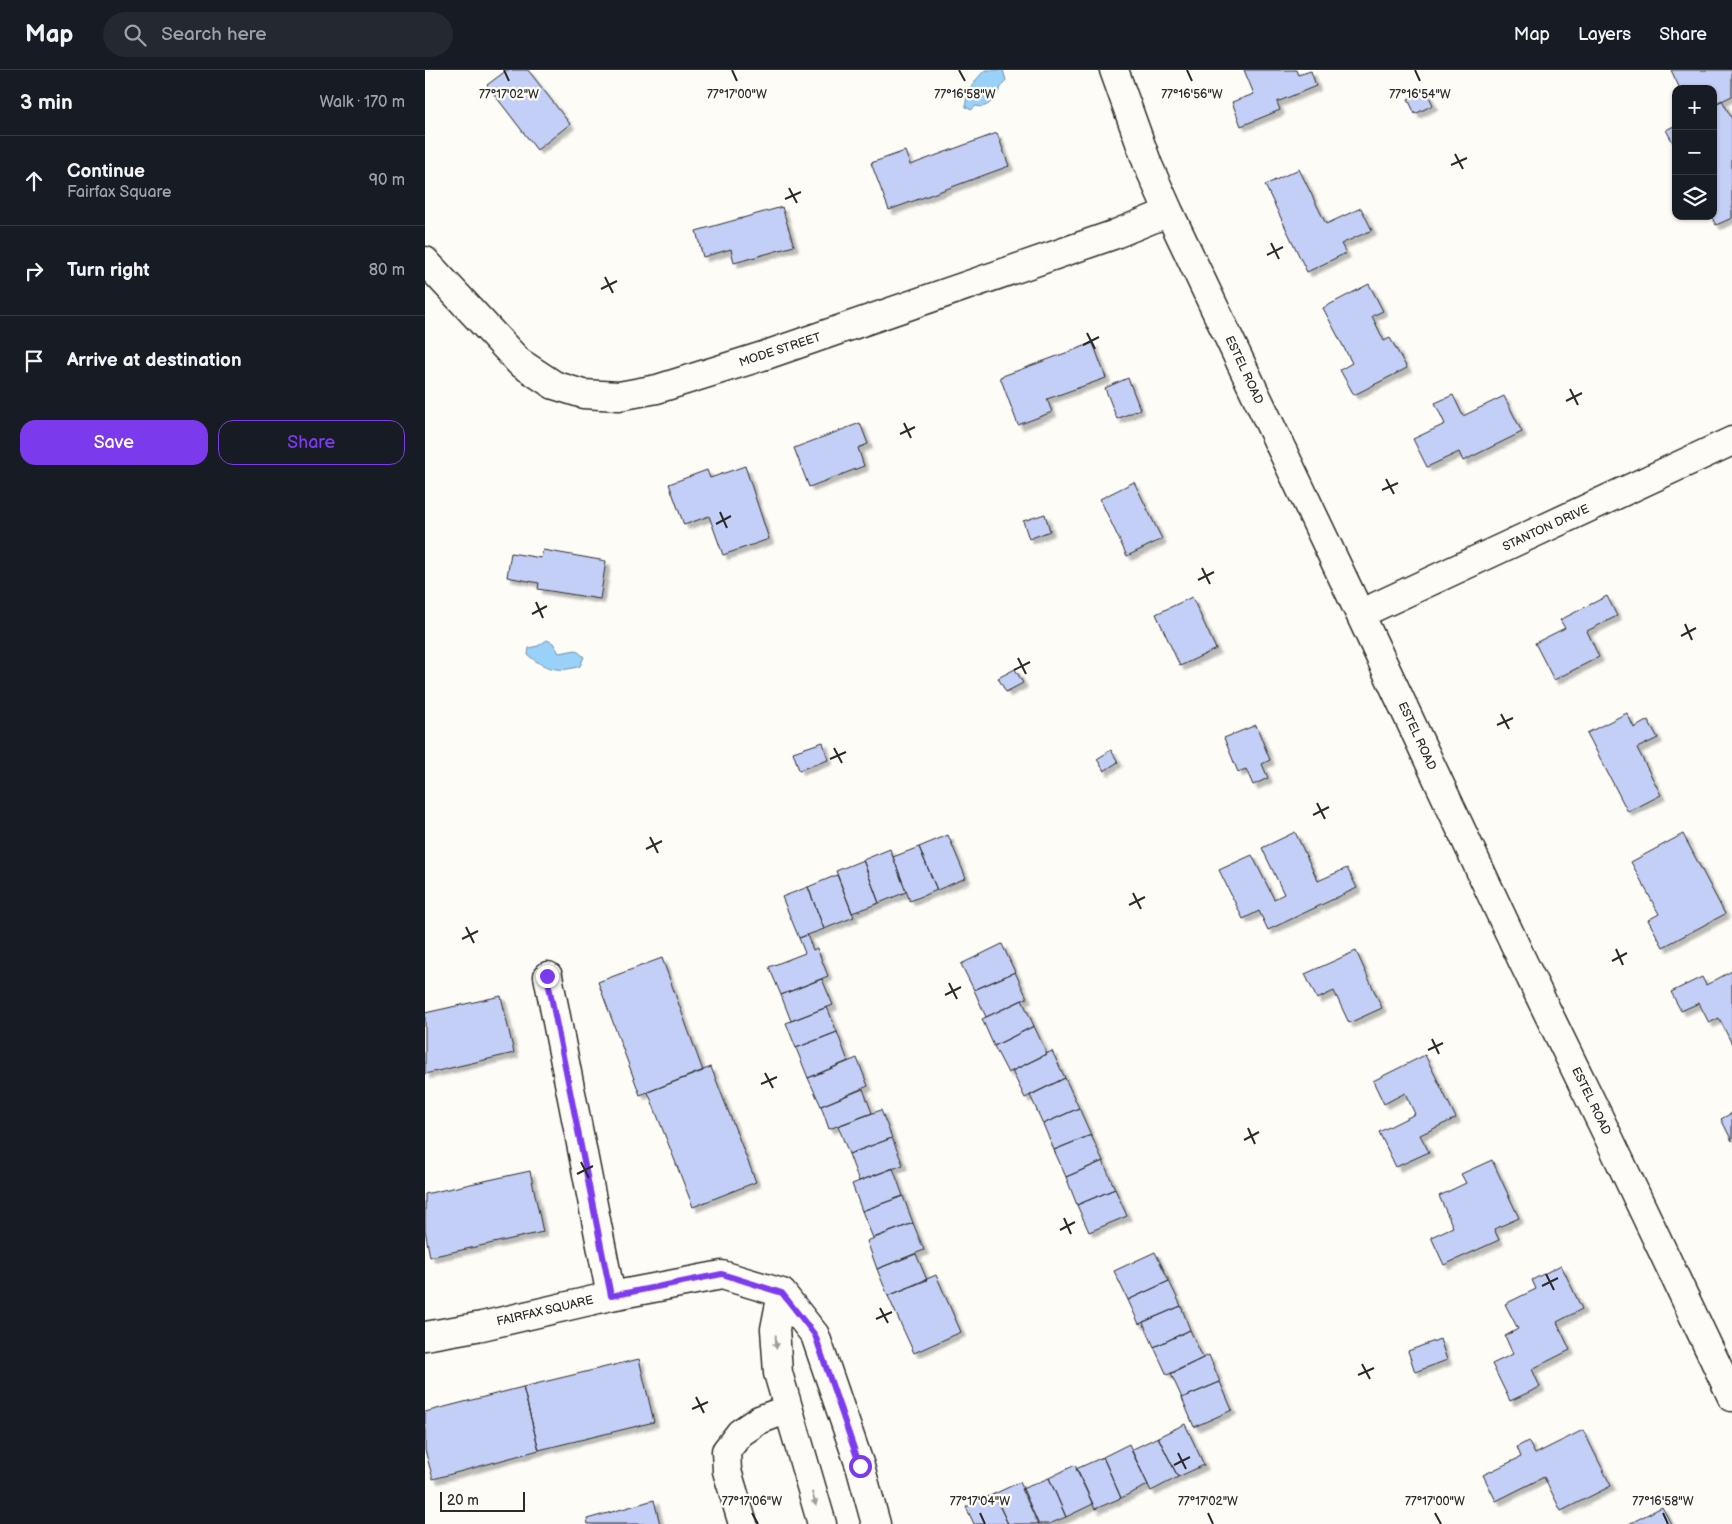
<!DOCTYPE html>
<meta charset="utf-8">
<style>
:root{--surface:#171b24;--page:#242831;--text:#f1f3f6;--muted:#9ea1a6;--line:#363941;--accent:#7c3aed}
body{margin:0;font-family:"Balsamiq Sans",sans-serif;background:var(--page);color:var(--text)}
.controls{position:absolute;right:15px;top:15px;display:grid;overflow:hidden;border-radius:10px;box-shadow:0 1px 4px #0004}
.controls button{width:45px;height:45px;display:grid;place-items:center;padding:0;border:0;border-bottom:1px solid var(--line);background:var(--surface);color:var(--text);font:25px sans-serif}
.scale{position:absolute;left:15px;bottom:12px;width:85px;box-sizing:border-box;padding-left:5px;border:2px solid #2b2b2b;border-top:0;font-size:14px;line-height:18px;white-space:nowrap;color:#2b2b2b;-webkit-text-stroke:4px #fdfcf7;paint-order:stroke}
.stop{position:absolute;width:15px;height:15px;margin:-11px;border:4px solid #7c3aed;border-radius:50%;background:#fff}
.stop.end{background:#7c3aed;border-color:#fff;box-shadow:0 1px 5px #0008}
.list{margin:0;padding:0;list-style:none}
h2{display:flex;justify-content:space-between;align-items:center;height:65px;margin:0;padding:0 20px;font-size:21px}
h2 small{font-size:16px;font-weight:400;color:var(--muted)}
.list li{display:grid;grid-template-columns:32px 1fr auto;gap:15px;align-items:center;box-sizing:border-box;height:90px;padding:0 20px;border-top:1px solid var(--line)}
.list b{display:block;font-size:19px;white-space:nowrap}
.list p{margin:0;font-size:16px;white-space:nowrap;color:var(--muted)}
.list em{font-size:16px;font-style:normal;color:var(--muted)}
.actions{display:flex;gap:10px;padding:15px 20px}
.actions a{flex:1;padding:11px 0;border:1px solid var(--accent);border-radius:15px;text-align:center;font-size:18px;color:var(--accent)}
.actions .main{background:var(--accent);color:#fff}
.icon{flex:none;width:28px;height:28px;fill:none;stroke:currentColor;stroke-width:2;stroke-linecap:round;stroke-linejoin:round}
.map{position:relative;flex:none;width:1307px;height:1454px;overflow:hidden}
header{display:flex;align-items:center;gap:30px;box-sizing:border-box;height:70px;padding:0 25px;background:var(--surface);border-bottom:1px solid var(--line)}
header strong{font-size:24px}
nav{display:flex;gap:28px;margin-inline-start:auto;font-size:18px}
.search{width:350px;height:45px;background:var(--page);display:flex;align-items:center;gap:12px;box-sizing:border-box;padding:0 18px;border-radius:28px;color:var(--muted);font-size:19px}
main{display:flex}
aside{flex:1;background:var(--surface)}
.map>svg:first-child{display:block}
.water{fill:#99d1f9;stroke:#6d8fa7}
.building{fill:#c3cff6;stroke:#2b2b2b;filter:url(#shadow)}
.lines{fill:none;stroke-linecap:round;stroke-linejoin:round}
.minor-casing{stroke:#2b2b2b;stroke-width:31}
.minor{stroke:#fdfcf7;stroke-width:28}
.oneway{fill:#9e9e9b}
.route{stroke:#7c3aed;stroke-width:6}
.ticks{fill:none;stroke:#2b2b2b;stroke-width:2}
.labels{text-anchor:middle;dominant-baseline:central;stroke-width:4.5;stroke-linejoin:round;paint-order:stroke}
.street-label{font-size:12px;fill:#2b2b2b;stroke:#fdfcf7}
.ticks-label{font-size:12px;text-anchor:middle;fill:#2b2b2b;stroke:#fdfcf7;stroke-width:4.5;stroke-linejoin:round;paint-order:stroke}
</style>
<header>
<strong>Map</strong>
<div class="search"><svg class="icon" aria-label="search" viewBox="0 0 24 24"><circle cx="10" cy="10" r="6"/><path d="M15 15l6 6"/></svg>Search here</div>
<nav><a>Map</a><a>Layers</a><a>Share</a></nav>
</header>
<main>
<aside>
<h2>3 min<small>Walk · 170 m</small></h2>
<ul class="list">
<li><svg class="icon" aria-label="ahead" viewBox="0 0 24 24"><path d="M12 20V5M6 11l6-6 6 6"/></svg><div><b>Continue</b><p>Fairfax Square</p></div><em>90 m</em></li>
<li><svg class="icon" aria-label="right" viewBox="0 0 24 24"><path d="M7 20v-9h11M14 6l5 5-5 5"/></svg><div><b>Turn right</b></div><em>80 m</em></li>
<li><svg class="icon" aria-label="arrive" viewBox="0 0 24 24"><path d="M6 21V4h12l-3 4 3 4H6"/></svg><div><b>Arrive at destination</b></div></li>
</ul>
<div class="actions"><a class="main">Save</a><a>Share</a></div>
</aside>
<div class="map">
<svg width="1307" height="1454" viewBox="0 0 1307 1454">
<defs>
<filter id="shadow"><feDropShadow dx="4.5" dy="4.5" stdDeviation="1" flood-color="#0004"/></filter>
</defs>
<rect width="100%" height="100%" fill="#fdfcf7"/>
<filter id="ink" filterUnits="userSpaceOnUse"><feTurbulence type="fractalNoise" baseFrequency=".02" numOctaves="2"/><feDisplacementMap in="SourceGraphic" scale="10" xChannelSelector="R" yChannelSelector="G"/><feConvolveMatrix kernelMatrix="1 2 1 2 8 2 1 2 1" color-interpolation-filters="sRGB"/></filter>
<g filter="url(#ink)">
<path class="water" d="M560,0H578L581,10C573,20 567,41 551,36L546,40L541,37C539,24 551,9 560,0Z
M122,570L128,573L134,583L151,580L159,587L155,596C135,603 119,599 103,585L104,578L113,576Z"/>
<path class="building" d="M82,0H103L145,54L112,80L62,15Z
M819,0H871L873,5L886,1L891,16L852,32L855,40L816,56L807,32L829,24Z
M1246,0H1307V26L1288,35V19H1255Z
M1001,20L1008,35L990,44L983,29Z
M1297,30L1307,49V148L1291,155L1286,146H1288V35Z
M1251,55V78L1241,60Z
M572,63L584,96L464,140L446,93L480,81L485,95Z
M874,99L901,154L936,138L947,160L916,174L921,183L882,202L840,115Z
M357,137L369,176L309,193L306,179L278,187L271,161Z
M944,214L958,241L947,246L959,271L965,268L982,298L929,325L915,300L927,293L898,238Z
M668,273L681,308L622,329L627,342L593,355L575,307Z
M703,308L715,339L692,349L680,318Z
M1028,325L1038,346L1079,326L1097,362L1038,391L1034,382L1002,397L988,369L1020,354L1010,333Z
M435,353L443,374L433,378L439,396L384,417L369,378Z
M320,396L344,469L298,485L284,446L259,455L244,414L282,400L285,408Z
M709,412L737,469L702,486L675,429Z
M620,444L625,461L604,469L598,451Z
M118,480L181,491L175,529L113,519L114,513L82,507L86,483L116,488Z
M1182,526L1192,546L1162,561L1174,587L1129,610L1110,573L1140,558L1135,550Z
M767,527L791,579L755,596L731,544Z
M590,599L598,613L581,622L573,608Z
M1202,643L1209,658L1223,650L1233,668L1212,678L1236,725L1203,742L1162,663Z
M831,655L845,690L837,694L843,708L828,715L821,699L813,702L799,668Z
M398,672L403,690L374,700L368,682Z
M686,680L693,692L679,701L672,689Z
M870,762L893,811L922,798L932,818L843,860L834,841L818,849L794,800L827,785L849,829L859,824L837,778Z
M1258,764L1300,844L1238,877L1223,850L1234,844L1206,792Z
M523,765L541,808L512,820L494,777Z
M494,777L512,820L485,831L468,787Z
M465,779L481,822L454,833L438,790Z
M438,790L454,833L427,843L411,801Z
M412,805L429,847L399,859L383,817Z
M383,817L399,859L374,868L357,827Z
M382,865L388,880L392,878L403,906L356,925L344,897L380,883L374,868Z
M577,874L590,902L549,920L536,894Z
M931,881L957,938L924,953L909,921L892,929L880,904Z
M237,888L278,1001L215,1025L173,912Z
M1307,901V974L1294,948L1284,953L1274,933L1256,941L1246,922L1277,907L1281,915Z
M590,902L602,928L561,947L549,920Z
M397,909L408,935L366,951L356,925Z
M76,926L89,983L0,1004V943Z
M597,930L609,956L569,976L557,949Z
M402,937L412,962L371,978L361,953Z
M609,956L622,984L583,1003L569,976Z
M412,962L423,991L383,1008L371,978Z
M627,981L640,1008L600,1028L587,1001Z
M1000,985L1031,1048L995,1065L1004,1082L971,1097L954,1062L990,1044L980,1023L959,1034L948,1011Z
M432,988L443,1016L396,1036L383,1008Z
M286,997L331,1112L268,1137L223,1022Z
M640,1008L654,1038L618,1054L605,1025Z
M438,1019L447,1043L404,1059L396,1036Z
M654,1038L666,1065L629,1080L618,1054Z
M456,1040L467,1068L424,1084L413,1056Z
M1307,1043V1071L1296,1049Z
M666,1065L678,1091L641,1107L629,1080Z
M467,1068L478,1095L434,1111L424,1084Z
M1067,1090L1094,1148L1069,1159L1074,1170L1019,1195L1006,1167L1028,1157L1014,1126L1041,1113L1036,1104Z
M678,1091L690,1119L652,1135L641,1107Z
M468,1098L478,1126L437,1141L427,1114Z
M105,1101L118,1162L5,1187L0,1160V1124Z
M690,1119L702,1146L664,1162L652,1135Z
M478,1126L488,1153L448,1168L437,1141Z
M488,1153L499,1180L452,1199L442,1171Z
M730,1182L744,1211L703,1230L689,1201Z
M491,1184L502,1210L463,1226L452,1199Z
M1136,1195L1157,1239L1132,1252L1145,1280L1107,1299L1115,1317L1085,1331L1067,1294L1088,1284L1080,1266L1093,1259L1080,1234L1111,1219L1107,1210Z
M511,1205L536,1262L489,1283L463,1226Z
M744,1211L756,1236L714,1254L703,1230Z
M756,1236L765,1260L729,1277L718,1252Z
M765,1260L778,1288L742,1305L729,1277Z
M1015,1269L1022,1290L990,1302L983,1281Z
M784,1285L795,1312L757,1328L746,1304Z
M214,1289L229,1352L114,1380L98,1317Z
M795,1312L807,1340L769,1357L757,1328Z
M98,1317L114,1380L8,1409L0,1380V1342Z
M760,1354L779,1395L753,1407L733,1367Z
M1158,1360L1186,1416L1136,1441L1119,1407L1071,1431L1058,1405L1096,1387L1092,1377L1103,1371L1110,1384Z
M733,1367L753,1407L726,1421L706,1380Z
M704,1374L723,1415L696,1428L678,1387Z
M678,1387L696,1428L670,1439L651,1399Z
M650,1395L668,1434L641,1447L624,1408Z
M624,1408L641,1447L624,1454H613L597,1419Z
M595,1412L613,1453L611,1454H583L569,1424Z
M569,1424L583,1454H549L541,1437Z
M229,1430L235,1454H163L162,1449Z
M1237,1437L1246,1454H1204Z"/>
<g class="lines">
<g class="minor-casing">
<path id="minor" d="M689,0L723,95L744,142L935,544L1099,894L1182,1064L1307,1327
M0,191L94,292L129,315L158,324L194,326L232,319L341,285L688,165L744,142
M935,544L1307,371
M123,906L186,1226
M357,1223L350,1259L353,1303L397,1454
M0,1266L57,1256L186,1226L297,1205L357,1223L390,1265L435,1396L451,1454
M318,1454L302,1401L301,1381L315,1363L334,1350L363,1339"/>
</g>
<use href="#minor" class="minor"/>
</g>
<defs><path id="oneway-solid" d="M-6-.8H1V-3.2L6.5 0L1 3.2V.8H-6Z" transform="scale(1.25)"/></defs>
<g class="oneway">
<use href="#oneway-solid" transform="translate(351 1272) rotate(87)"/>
<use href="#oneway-solid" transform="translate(389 1429) rotate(74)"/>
</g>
</g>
<g class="lines" filter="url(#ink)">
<path class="route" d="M122,906L186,1226L297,1204L357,1223L390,1265L435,1396"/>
</g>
<path class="ticks" d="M79,0L84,11M307,0L312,11M534,0L540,11M762,0L767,11M990,0L995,11M1030,84L1038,99M1026,95L1042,88M364,118L372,133M360,129L376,122M846,173L854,189M842,185L858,177M180,207L188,223M176,219L192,211M662,263L670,279M658,275L674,267M1145,319L1153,335M1141,331L1157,323M479,353L486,368M475,364L490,357M961,409L969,424M957,420L973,413M295,442L302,458M291,454L306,446M777,498L785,514M773,510L789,502M111,532L118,548M107,544L122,536M1260,554L1267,570M1256,566L1271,558M593,588L601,604M589,600L605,592M1076,644L1084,659M1072,655L1088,648M409,678L417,693M405,689L421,682M892,733L900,749M888,745L904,737M225,767L233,783M221,779L237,771M708,823L716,839M704,835L720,827M41,857L49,873M37,869L53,861M1191,879L1198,895M1187,891L1202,883M524,913L532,929M520,925L536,917M1007,969L1014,984M1003,980L1018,973M340,1003L348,1018M336,1014L352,1007M823,1058L830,1074M819,1070L834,1062M156,1092L164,1108M152,1104L168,1096M639,1148L646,1164M635,1160L650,1152M1121,1204L1129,1220M1117,1216L1133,1208M455,1238L463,1253M451,1249L467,1242M937,1294L945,1309M933,1305L949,1298M271,1327L279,1343M267,1339L283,1332M753,1383L761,1399M749,1395L765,1387M327,1443L333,1454M555,1443L560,1454M783,1443L788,1454M1010,1443L1016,1454M1238,1443L1243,1454"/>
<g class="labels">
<g class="street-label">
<text transform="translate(355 280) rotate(-18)">MODE STREET</text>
<text transform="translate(819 300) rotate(65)">ESTEL ROAD</text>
<text transform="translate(1121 458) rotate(-25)">STANTON DRIVE</text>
<text transform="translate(992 666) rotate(65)">ESTEL ROAD</text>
<text transform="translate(1166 1031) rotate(64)">ESTEL ROAD</text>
<text transform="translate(120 1241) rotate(-13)">FAIRFAX SQUARE</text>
</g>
</g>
<g class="ticks-label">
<text x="84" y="28">77°17'02"W</text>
<text x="312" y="28">77°17'00"W</text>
<text x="767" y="28">77°16'56"W</text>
<text x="995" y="28">77°16'54"W</text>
<text x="540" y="28">77°16'58"W</text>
<text x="327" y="1435">77°17'06"W</text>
<text x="555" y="1435">77°17'04"W</text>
<text x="783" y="1435">77°17'02"W</text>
<text x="1010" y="1435">77°17'00"W</text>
<text x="1238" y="1435">77°16'58"W</text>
</g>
</svg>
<div class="controls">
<button>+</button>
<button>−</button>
<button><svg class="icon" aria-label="layers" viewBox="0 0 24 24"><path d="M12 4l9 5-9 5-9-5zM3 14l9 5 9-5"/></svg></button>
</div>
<div class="scale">20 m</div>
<div class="stop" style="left:435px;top:1396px"></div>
<div class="stop end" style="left:122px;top:906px"></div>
</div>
</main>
